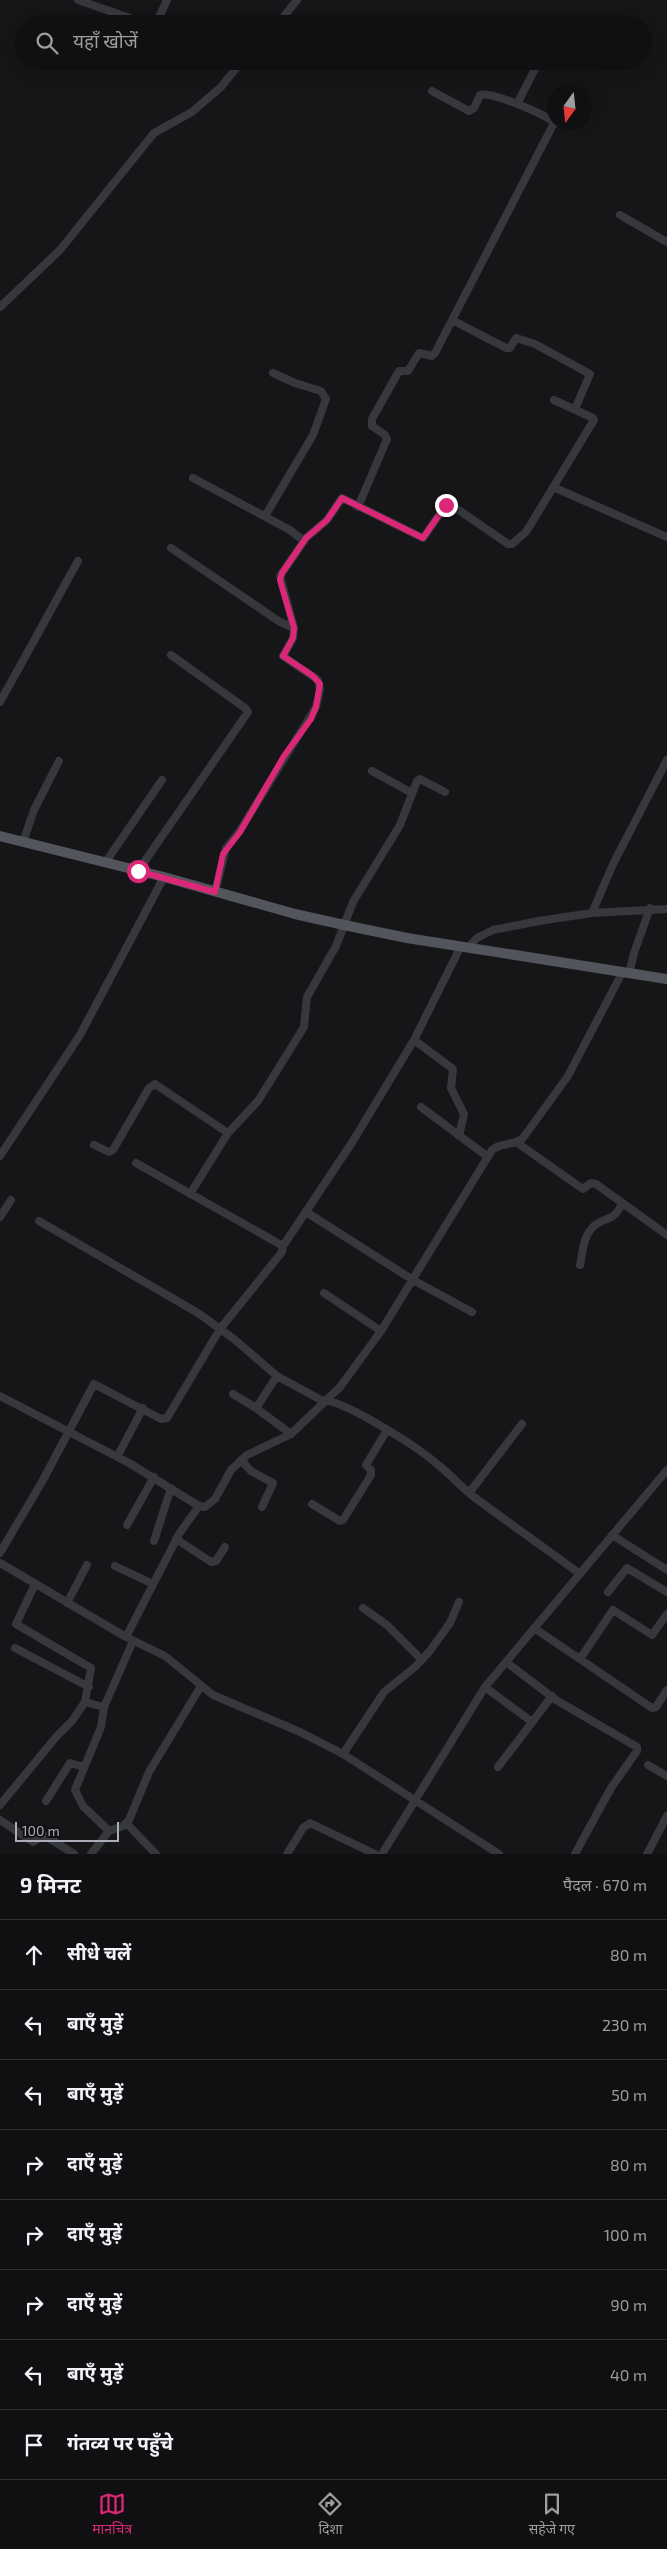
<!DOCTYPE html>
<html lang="hi">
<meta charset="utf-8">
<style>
:root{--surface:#101012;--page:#19191b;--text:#f1f3f6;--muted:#9c9d9f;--line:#303032;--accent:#db2777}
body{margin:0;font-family:"Exo 2","Noto Sans Devanagari",sans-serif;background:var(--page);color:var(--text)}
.compass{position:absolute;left:547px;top:85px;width:45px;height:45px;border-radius:50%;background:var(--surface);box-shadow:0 5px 20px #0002;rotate:195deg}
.scale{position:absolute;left:15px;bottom:12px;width:104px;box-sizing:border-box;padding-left:5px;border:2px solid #a8adb8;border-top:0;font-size:14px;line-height:18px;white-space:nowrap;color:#a8adb8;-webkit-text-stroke:4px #111113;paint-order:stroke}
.stop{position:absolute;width:15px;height:15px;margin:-11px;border:4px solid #db2777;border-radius:50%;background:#fff}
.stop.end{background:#db2777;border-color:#fff;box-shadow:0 1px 5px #0008}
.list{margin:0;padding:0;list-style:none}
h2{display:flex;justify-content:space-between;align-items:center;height:65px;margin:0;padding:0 20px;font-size:21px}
h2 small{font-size:16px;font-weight:400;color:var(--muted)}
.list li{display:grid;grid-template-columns:32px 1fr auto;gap:15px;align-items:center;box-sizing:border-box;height:70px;padding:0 20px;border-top:1px solid var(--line)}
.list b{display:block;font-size:19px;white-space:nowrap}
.list em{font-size:16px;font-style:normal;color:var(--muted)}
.icon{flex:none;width:28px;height:28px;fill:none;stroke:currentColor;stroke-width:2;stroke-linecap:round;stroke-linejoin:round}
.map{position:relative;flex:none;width:667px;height:1854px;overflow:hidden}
.search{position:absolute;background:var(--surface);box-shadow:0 5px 20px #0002;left:15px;right:15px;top:15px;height:55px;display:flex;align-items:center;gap:12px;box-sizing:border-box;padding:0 18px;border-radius:28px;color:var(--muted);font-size:19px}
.sheet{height:625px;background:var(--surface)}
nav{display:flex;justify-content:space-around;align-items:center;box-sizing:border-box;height:70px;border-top:1px solid var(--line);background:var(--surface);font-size:14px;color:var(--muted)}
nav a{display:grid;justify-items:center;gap:2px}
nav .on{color:var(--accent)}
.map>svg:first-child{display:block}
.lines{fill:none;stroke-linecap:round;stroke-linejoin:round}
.minor{stroke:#37383d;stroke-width:8}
.major{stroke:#53555c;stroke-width:10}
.route{stroke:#db2777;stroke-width:6}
</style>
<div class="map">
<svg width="667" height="1854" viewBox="0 0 667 1854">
<rect width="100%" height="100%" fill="#161618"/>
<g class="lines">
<path class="minor" d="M78,0L147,24
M156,24L167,0
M278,24L297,0
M517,104L539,61
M620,215L667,242
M0,307L60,250L154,133L192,112L221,87L242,61
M452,320L506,348H510L516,338L535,344L590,374L575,409
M193,478L290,530L304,541
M553,487L667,537
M358,507L387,439L384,434L372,426V419L399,371H408L419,353L432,356L435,353L554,123C548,115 488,90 480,95L474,108L469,111L432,91
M265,516L313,435L326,399L321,391L295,383L273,373
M171,548L280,622L294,628
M0,702L78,561
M372,771L412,793
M23,842L34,810L59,761
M105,863L162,780
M138,871L248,712L245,708L171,655
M215,892L226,848L239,832L316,707L320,690L318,680L283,656L293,638L294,628L280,576L306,538L327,520L342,498L423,538L446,505L450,504L508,544H512L526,532L594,420L593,418L554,400
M592,913L613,864L667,760
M468,947L477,938L493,930L539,921L592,913L667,909
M629,974L634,953L650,908
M421,1107L488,1157
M459,1136L464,1114L451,1088L453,1069L414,1040L461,946
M516,1142L583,1189L591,1183L596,1184L667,1235
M94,1145L109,1152L113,1150L149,1088L155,1084L228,1133
M0,1156L80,1035L164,877
M136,1163L283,1246L353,1141L414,1040
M190,1194L228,1133L258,1101L304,1027L307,997L336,946L353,902L400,825L417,781L420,779L445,792
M306,1212L413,1280L472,1312
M0,1217L11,1200
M39,1221L198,1313L234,1339L277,1376L256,1408L291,1434
M580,1265C583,1251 583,1235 595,1225C609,1215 612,1223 622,1204
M324,1293L381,1331
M277,1376L321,1400C343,1399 419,1448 437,1464C450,1474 461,1487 474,1497C509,1523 545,1548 580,1574
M233,1394L256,1408
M0,1396L129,1463L199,1506
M117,1457L143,1408
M241,1460L251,1471L273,1483L262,1507
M469,1493L522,1424
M312,1504L340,1521L343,1520L371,1475V1470L366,1465L387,1430
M127,1525L154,1477
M612,1535L667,1570
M176,1539L211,1562L216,1561L225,1547
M154,1541L171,1488
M0,1553L43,1480L94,1384L161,1419L167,1418L220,1329L282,1252L283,1246
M0,1563L126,1637L165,1656L213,1695L300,1732L343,1754L499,1854
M115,1566L153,1584
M35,1584L16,1624L91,1668L85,1702
M608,1592L627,1568L667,1592
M67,1603L87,1565
M363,1608L387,1625L422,1660
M534,1628L652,1708L656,1707L667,1690
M126,1637L179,1534L199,1506L205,1507L215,1499L231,1470L247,1455L291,1434L340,1387L381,1331L492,1150C501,1142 514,1146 523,1138L568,1076L622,973
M15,1648L89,1687
M580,1659L613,1610L652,1635L667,1614
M506,1662L556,1700L637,1747V1751L611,1788L575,1854
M485,1687L532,1722
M104,1707L101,1727L75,1790L83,1806L109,1831
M343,1754L384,1692L415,1667L429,1652L450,1623L459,1602
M648,1765L667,1776
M498,1767L552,1696
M46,1801L70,1763L84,1767
M0,1805L56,1737L72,1721L85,1702L104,1707L133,1641
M0,1820L33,1842L44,1835L74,1854
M127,1824L156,1854
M91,1854L109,1831L123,1826L129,1820L149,1772L201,1686
M287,1854L303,1828L310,1823L375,1854
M382,1854L485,1687L667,1470
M647,1854L667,1816"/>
<path class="major" d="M0,836L164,877L295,914L344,925L407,938L667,979"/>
</g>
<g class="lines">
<path class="route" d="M138,871L215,892L223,854L240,832L284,756L311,719L316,707L320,684L313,676L283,656L293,638L294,628L280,580L282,573L306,538L327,520L342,498L423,538L446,505"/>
</g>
</svg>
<svg class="compass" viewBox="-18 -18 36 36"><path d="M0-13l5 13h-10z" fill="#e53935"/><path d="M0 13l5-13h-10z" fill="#9c9d9f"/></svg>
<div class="scale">100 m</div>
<div class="stop" style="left:138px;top:871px"></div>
<div class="stop end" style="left:446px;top:505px"></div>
<div class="search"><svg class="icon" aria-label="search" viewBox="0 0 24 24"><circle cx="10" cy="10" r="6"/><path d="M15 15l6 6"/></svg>यहाँ खोजें</div>
</div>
<section class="sheet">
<h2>9 मिनट<small>पैदल · 670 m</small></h2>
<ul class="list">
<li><svg class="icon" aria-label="ahead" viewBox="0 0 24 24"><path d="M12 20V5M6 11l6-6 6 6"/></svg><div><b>सीधे चलें</b></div><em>80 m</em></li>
<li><svg class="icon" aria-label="left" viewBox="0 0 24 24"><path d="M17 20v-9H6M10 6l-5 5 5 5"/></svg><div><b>बाएँ मुड़ें</b></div><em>230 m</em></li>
<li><svg class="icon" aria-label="left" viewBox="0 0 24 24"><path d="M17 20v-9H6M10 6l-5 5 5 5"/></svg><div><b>बाएँ मुड़ें</b></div><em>50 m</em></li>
<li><svg class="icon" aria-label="right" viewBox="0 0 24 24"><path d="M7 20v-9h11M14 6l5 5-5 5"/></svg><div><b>दाएँ मुड़ें</b></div><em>80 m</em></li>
<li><svg class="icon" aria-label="right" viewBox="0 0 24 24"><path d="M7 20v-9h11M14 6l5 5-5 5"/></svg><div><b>दाएँ मुड़ें</b></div><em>100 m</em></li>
<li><svg class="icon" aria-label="right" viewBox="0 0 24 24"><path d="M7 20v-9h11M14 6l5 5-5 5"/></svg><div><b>दाएँ मुड़ें</b></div><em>90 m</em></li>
<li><svg class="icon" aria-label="left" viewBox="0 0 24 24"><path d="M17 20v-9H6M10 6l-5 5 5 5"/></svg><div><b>बाएँ मुड़ें</b></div><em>40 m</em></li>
<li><svg class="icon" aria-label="arrive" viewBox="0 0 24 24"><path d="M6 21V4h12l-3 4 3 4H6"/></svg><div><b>गंतव्य पर पहुँचे</b></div></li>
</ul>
</section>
<nav>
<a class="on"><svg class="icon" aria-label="map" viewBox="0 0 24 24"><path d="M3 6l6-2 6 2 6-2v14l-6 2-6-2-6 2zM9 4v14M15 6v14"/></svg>मानचित्र</a>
<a><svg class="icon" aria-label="directions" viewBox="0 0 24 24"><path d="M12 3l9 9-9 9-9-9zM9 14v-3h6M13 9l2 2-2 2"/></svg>दिशा</a>
<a><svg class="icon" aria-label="saved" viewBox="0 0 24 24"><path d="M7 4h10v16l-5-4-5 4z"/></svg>सहेजे गए</a>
</nav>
